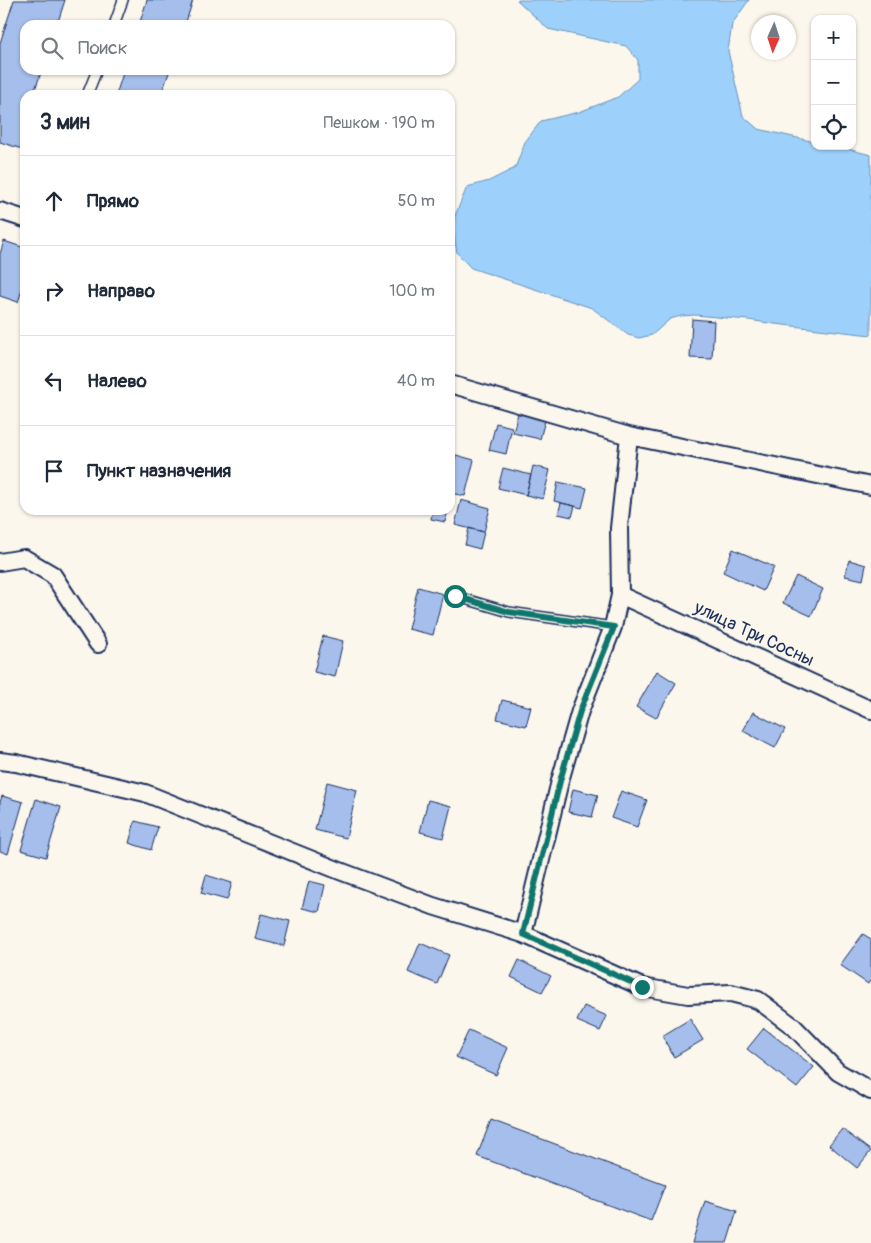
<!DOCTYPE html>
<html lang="ru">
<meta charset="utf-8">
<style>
:root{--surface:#fff;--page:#f6f6f7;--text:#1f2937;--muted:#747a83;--line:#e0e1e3}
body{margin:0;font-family:Pangolin,sans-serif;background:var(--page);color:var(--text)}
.controls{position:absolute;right:15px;top:15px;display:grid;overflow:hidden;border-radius:10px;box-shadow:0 1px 4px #0004}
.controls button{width:45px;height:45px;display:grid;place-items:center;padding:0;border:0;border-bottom:1px solid var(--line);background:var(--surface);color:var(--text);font:25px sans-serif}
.compass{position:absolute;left:751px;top:15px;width:45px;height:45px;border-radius:50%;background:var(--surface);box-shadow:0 1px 4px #0004;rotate:183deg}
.stop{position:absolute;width:15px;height:15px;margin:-11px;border:4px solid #0f766e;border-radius:50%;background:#fff}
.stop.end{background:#0f766e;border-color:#fff;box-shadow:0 1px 5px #0008}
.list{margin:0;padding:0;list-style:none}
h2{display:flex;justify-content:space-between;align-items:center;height:65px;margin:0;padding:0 20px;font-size:21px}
h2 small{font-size:16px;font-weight:400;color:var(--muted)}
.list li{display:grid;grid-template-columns:32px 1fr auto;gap:15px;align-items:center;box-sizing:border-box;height:90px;padding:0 20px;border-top:1px solid var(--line)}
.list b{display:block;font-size:19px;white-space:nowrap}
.list em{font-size:16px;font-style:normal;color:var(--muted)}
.icon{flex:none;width:28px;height:28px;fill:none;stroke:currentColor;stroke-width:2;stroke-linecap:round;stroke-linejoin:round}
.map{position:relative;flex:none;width:871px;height:1243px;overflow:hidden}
.search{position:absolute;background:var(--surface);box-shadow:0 1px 4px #0004;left:20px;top:20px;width:435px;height:55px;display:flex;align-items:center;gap:12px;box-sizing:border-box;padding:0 18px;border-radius:15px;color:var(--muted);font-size:19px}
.panel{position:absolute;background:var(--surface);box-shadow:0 1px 4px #0004;left:20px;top:90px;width:435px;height:425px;border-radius:15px}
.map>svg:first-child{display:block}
.water{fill:#9dd1fb;stroke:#6990bc}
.building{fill:#a5beeb;stroke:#1b2f5e}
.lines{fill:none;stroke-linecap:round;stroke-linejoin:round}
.lane-casing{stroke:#1b2f5e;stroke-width:12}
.street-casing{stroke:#1b2f5e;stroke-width:20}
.lane{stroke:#fbf7ec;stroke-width:9}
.street{stroke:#fbf7ec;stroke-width:16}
.route{stroke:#0f766e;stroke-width:6}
.labels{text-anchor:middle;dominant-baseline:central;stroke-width:4;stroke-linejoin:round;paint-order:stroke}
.street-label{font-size:18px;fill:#1b2f5e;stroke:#fbf7ec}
</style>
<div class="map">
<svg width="871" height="1243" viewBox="0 0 871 1243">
<rect width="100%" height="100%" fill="#fbf7ec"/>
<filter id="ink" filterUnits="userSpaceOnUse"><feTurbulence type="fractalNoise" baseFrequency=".02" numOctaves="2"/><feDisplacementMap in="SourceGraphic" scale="10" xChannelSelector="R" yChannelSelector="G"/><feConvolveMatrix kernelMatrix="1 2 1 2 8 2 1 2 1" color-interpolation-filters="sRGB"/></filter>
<g filter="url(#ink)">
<path class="water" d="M517,0H749L732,24L728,51L743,116L758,129L815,142V146H836L871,155V335L775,324L748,320L695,315L681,316L670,319L652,335L639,338L628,335L592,308L471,268L457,253L452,223L467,187L489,181L515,168L525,142L541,121L579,112L618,97L638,79V60L626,46L548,29Z"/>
<path class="building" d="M14,0H65L57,25H25V70H42L33,95H25V150L0,142V43Z
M147,0H193L185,25H139Z
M124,70H170L161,95H116Z
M4,241L25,248V281L18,302L0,296V254Z
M692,319L714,321L712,359L690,358Z
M518,413L545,420L540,439L513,433Z
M496,423L512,427L506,454L489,450Z
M456,455L474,460L465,496L450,493V478Z
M533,466L550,470L543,499L526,495Z
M503,468L531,475L526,495L498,488Z
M558,482L587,488L582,508L554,501Z
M461,500L490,508L484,532L455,525Z
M561,503L575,506L572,517L558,514Z
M433,510H448L445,522L431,519Z
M469,528L484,532L480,549L465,545Z
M733,549L774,567L763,591L723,572Z
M849,560L866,565L863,580L845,576Z
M796,576L823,589L811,616L783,603Z
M418,587L443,594L433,635L408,629Z
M323,636L343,641L335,677L314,672Z
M657,671L676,683L656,718L636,707Z
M502,700L531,707L526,726L497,719Z
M753,712L785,729L775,748L743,731Z
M327,782L357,790L346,838L315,830Z
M573,789L598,795L592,817L568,812Z
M621,791L647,800L637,827L611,818Z
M2,796L23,802L8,854L0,851V802Z
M36,799L61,807L46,857L21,850Z
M428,800L451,806L443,838L420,832Z
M135,821L158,827L151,850L129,843Z
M206,875L232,883L227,900L201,893Z
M309,881L325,885L319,912L302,908Z
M261,914L290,921L284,946L255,939Z
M863,934L871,939V979L868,984L840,965Z
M420,943L449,955L437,984L408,972Z
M519,960L551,976L542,992L511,977Z
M584,1006L607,1016L600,1031L577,1021Z
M690,1019L703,1040L674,1057L662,1036Z
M764,1028L814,1067L797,1088L747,1049Z
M469,1030L508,1048L496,1075L456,1057Z
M491,1120L665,1185L651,1221L477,1156Z
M842,1129L871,1151L857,1168L829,1145Z
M705,1201L737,1211L727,1243H692Z"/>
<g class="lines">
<g class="lane-casing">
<path id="lane" d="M114,25L123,0
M87,95L97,70
M455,596L509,612L613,627"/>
</g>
<g class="street-casing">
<path id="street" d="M0,211L25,219
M450,384L629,436L871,486
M0,562L24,558L53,575L98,644
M620,595L871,710
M0,761L16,763L145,793L340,871L433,906L523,934L642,987L688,995L731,993L758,1000L794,1027L838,1072L871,1091
M523,934L560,781L580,711L613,627L620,595L619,528L629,436"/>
</g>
<use href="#lane" class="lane"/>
<use href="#street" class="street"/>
</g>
</g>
<g class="lines" filter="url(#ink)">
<path class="route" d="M455,596L509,612L614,627L580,711L560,781L523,934L642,987"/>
</g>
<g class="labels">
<g class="street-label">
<text transform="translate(754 634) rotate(25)">улица Три Сосны</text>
</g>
</g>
</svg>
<div class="controls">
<button>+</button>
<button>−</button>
<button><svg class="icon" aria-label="locate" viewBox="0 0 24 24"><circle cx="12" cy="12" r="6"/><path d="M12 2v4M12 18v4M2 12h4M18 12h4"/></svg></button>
</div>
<svg class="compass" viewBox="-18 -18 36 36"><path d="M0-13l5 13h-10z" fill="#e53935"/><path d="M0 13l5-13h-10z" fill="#747a83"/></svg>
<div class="stop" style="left:455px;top:596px"></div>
<div class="stop end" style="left:642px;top:987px"></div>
<div class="search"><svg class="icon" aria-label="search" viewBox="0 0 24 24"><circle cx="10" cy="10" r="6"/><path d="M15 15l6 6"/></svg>Поиск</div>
<section class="panel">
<h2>3 мин<small>Пешком · 190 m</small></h2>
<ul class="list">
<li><svg class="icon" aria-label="ahead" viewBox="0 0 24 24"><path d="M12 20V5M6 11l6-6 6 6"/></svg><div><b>Прямо</b></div><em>50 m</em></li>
<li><svg class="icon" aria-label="right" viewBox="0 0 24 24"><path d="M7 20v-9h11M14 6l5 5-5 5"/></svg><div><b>Направо</b></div><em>100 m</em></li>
<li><svg class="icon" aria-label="left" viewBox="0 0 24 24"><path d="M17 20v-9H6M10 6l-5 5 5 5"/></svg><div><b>Налево</b></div><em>40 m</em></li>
<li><svg class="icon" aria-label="arrive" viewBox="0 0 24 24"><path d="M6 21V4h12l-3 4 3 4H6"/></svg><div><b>Пункт назначения</b></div></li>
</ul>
</section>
</div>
